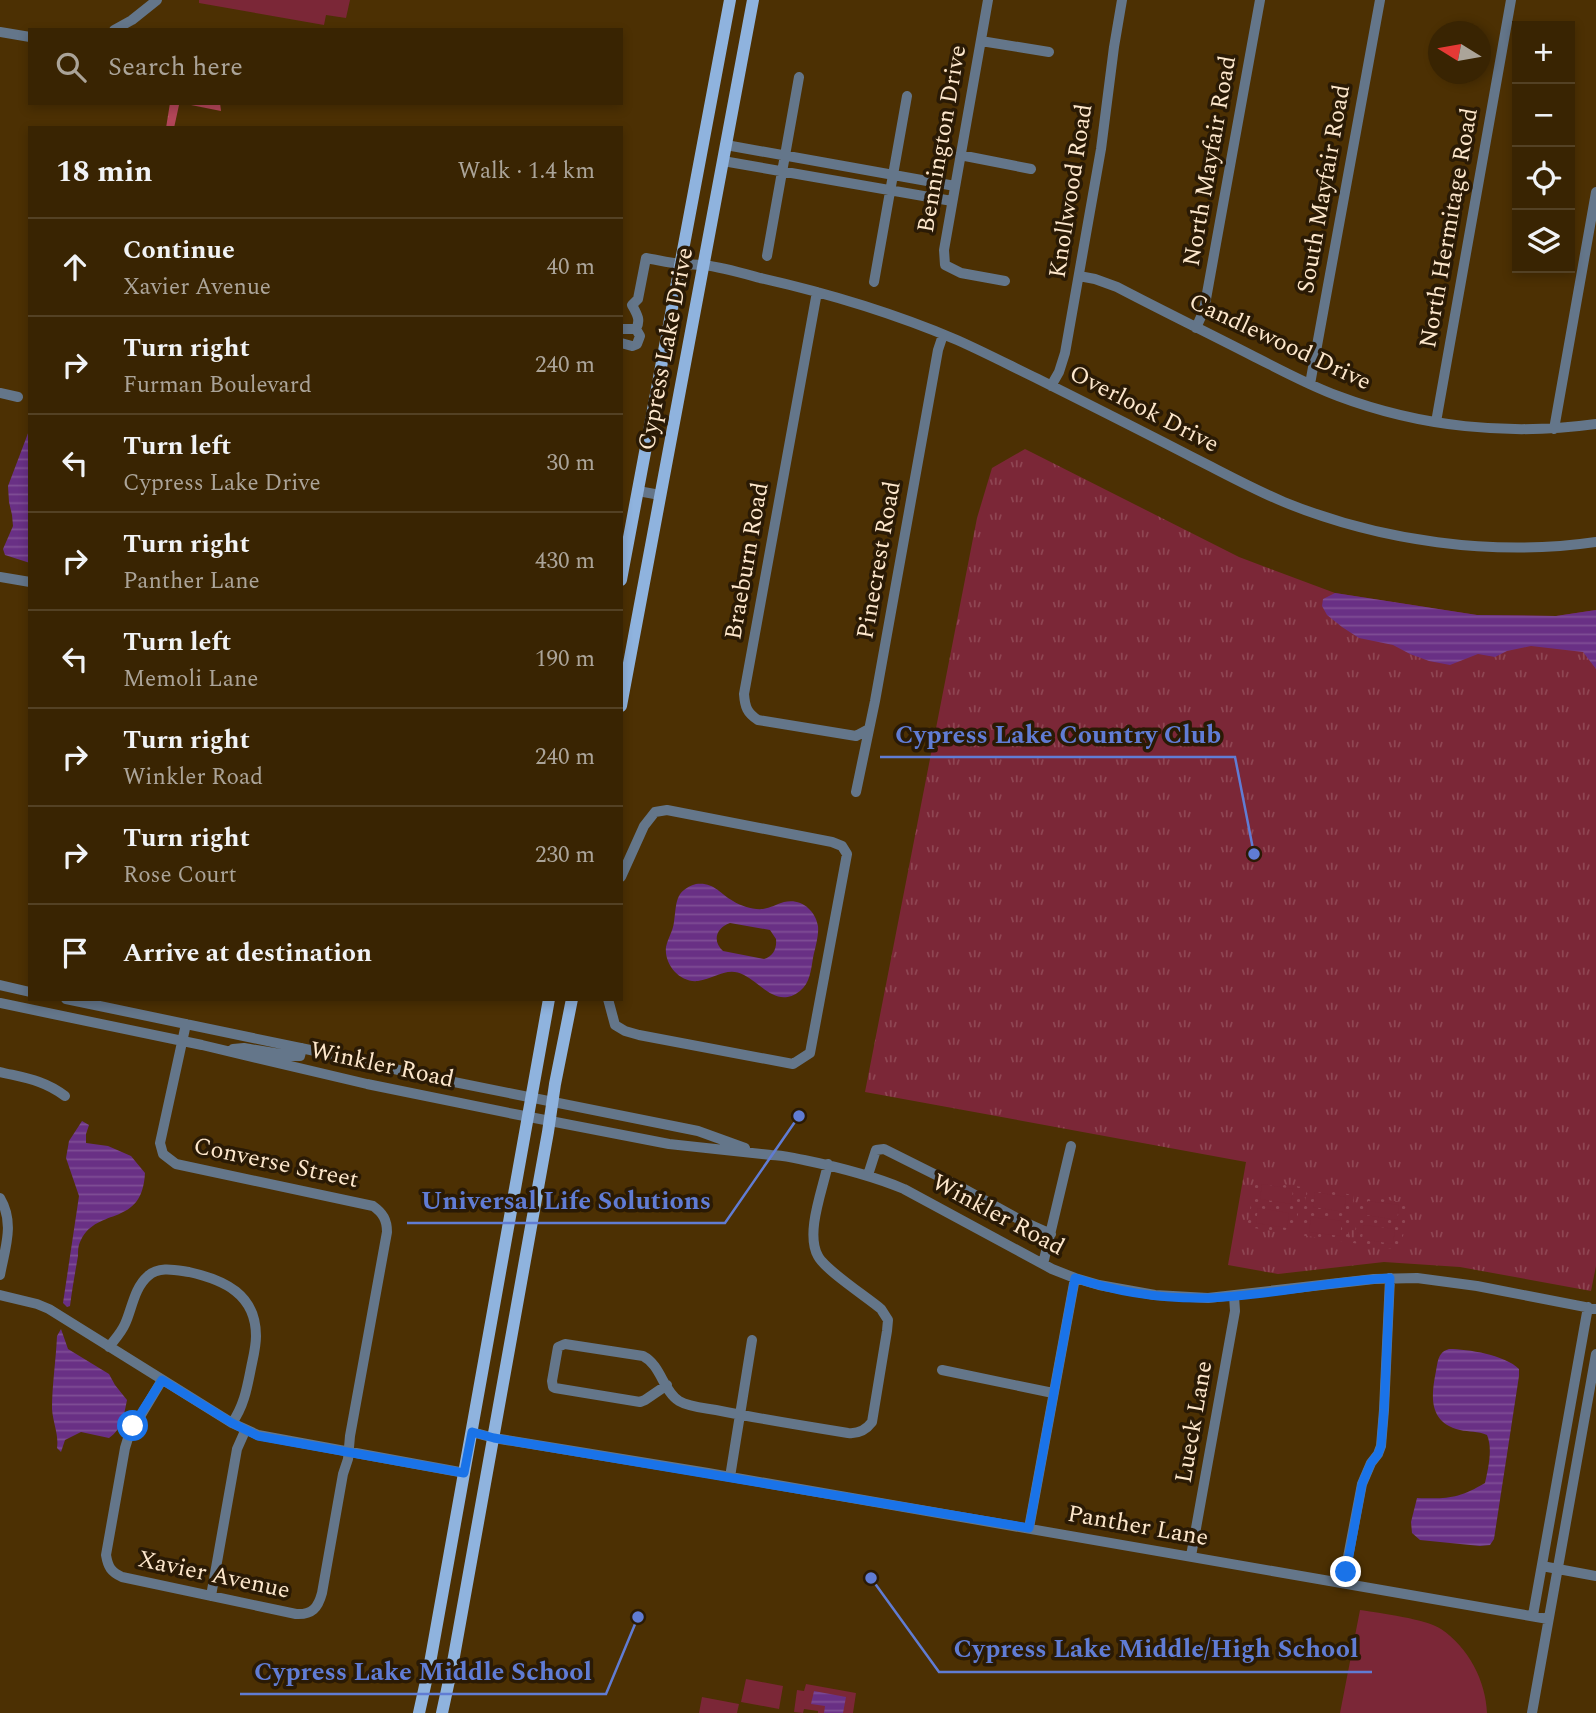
<!DOCTYPE html>
<meta charset="utf-8">
<style>
:root{--surface:#392402;--page:#443011;--text:#f1f3f6;--muted:#aba499;--line:#534124}
body{margin:0;font-family:Spectral,serif;background:var(--page);color:var(--text)}
.controls{position:absolute;right:21px;top:21px;display:grid;overflow:hidden;border-radius:0px;box-shadow:0 4px 10px #0003}
.controls button{width:63px;height:63px;display:grid;place-items:center;padding:0;border:0;border-bottom:2px solid var(--line);background:var(--surface);color:var(--text);font:35px sans-serif}
.compass{position:absolute;left:1428px;top:21px;width:63px;height:63px;border-radius:50%;background:var(--surface);box-shadow:0 4px 10px #0003;rotate:281deg}
.stop{position:absolute;width:21px;height:21px;margin:-16px;border:5px solid #1a73e8;border-radius:50%;background:#fff}
.stop.end{background:#1a73e8;border-color:#fff;box-shadow:0 2px 7px #0008}
.list{margin:0;padding:0;list-style:none}
h2{display:flex;justify-content:space-between;align-items:center;height:91px;margin:0;padding:0 28px;font-size:30px}
h2 small{font-size:23px;font-weight:400;color:var(--muted)}
.list li{display:grid;grid-template-columns:46px 1fr auto;gap:21px;align-items:center;box-sizing:border-box;height:98px;padding:0 28px;border-top:2px solid var(--line)}
.list b{display:block;font-size:26px;white-space:nowrap}
.list p{margin:0;font-size:23px;white-space:nowrap;color:var(--muted)}
.list em{font-size:23px;font-style:normal;color:var(--muted)}
.icon{flex:none;width:38px;height:38px;fill:none;stroke:currentColor;stroke-width:2;stroke-linecap:round;stroke-linejoin:round}
.map{position:relative;flex:none;width:1596px;height:1713px;overflow:hidden}
.search{position:absolute;background:var(--surface);box-shadow:0 4px 10px #0003;left:28px;top:28px;width:595px;height:77px;display:flex;align-items:center;gap:18px;box-sizing:border-box;padding:0 24px;border-radius:0px;color:var(--muted);font-size:26px}
.panel{position:absolute;background:var(--surface);box-shadow:0 4px 10px #0003;left:28px;top:126px;width:595px;height:875px;border-radius:0px}
.map>svg:first-child{display:block}
.grass{fill:url(#grass-tufts)}
.forest{fill:url(#forest-firs)}
.park{fill:url(#park-dots)}
.garden{fill:#7b2737}
.water{fill:url(#water-rules);fill-rule:evenodd}
.lines{fill:none;stroke-linecap:round;stroke-linejoin:round}
.minor{stroke:#64768a;stroke-width:10}
.major{stroke:#8fb3de;stroke-width:12}
.route{stroke:#1a73e8;stroke-width:9}
.labels{text-anchor:middle;dominant-baseline:central;stroke-width:7;stroke-linejoin:round;paint-order:stroke}
.street-label{font-size:24px;fill:#fde7cc;stroke:#2a1a05}
.leader{fill:none;stroke:#607cd4;stroke-width:2.5}
.callout-dot{fill:#607cd4;stroke:#2a1a05;stroke-width:2.5}
.callout-label{font-size:26px;text-anchor:middle;font-weight:bold;fill:#607cd4;stroke:#2a1a05;stroke-width:7;stroke-linejoin:round;paint-order:stroke}
</style>
<div class="map">
<svg width="1596" height="1713" viewBox="0 0 1596 1713">
<defs>
<pattern id="grass-tufts" width="24" height="20" patternUnits="userSpaceOnUse" patternTransform="scale(1.75)"><rect width="24" height="20" fill="#7b2737"/><path d="M3 7l-1-3M5 7V3M7 7l1-3M15 17l-1-3M17 17v-4M19 17l1-3" fill="none" stroke="#8f4653"/></pattern>
<pattern id="forest-firs" width="22" height="20" patternUnits="userSpaceOnUse" patternTransform="scale(1.75)"><rect width="22" height="20" fill="#b44659"/><path d="M5 1l3.5 6h-7zM16 11l3.5 6h-7z" fill="#c36a77"/></pattern>
<pattern id="park-dots" width="8" height="8" patternUnits="userSpaceOnUse" patternTransform="scale(1.75)"><rect width="8" height="8" fill="#7b2737"/><path d="M2 2h.1M6 6h.1" fill="none" stroke="#8f4653" stroke-width="1.8" stroke-linecap="round"/></pattern>
<pattern id="water-rules" width="6" height="5" patternUnits="userSpaceOnUse" patternTransform="scale(1.75)"><rect width="6" height="5" fill="#693085"/><path d="M0 2.5h6" fill="none" stroke="#7f4e95"/></pattern>
</defs>
<rect width="100%" height="100%" fill="#4c3003"/>
<path class="grass" d="M1025,449L1239,557L1335,593L1477,615L1556,616L1596,610V1266L1591,1291L1460,1267L1384,1262L1278,1274L1228,1265L1246,1162L865,1092L977,518L992,468Z"/>
<path class="forest" d="M170,103H220L221,111L191,105H179L174,128H166Z"/>
<path class="park" d="M1255,1180L1302,1187L1295,1234L1247,1227Z
M1307,1188L1354,1195L1347,1242L1300,1235Z
M1361,1196L1408,1203L1401,1250L1353,1243Z"/>
<path class="garden" d="M199,0H350L346,18L326,15L324,25L199,3Z
M1262,1184L1293,1189L1291,1204L1260,1199Z
M1315,1192L1346,1197L1344,1212L1313,1207Z
M1368,1201L1399,1205L1397,1220L1366,1215Z
M1258,1208L1289,1213L1287,1228L1256,1223Z
M1311,1217L1342,1221L1340,1236L1309,1232Z
M1364,1225L1395,1229L1393,1244L1362,1239Z
M1360,1610C1379,1613 1427,1619 1441,1629C1468,1647 1486,1681 1487,1713H1340Z
M746,1679L783,1686L779,1709L741,1702Z
M806,1684L856,1693L853,1713H818V1711L804,1709L803,1713L794,1712L797,1690L804,1691Z
M702,1697L739,1704L737,1713H699Z"/>
<path class="water" d="M30,428V563L5,555L3,549L13,526L12,515L9,502L8,486Z
M1335,593L1477,615L1556,616L1596,610V669L1583,652L1531,646L1507,651L1495,657L1478,654L1450,665L1429,661L1410,654L1393,645L1359,638L1342,627L1327,615L1322,606L1323,599Z
M696,884C714,882 719,893 733,901C741,906 753,910 763,909C770,908 777,904 784,902C800,898 815,909 818,926C819,936 815,948 813,958C811,970 810,983 800,991C777,1009 762,984 744,975C727,966 715,979 698,981C680,983 664,965 666,947C668,938 673,931 674,922C677,903 674,891 696,884ZM730,923L770,930L776,939C777,949 773,956 764,959L723,951C712,941 716,928 730,923Z
M82,1121L89,1125L86,1134V1143L108,1146L131,1156L145,1173C142,1228 98,1206 81,1240C78,1245 78,1251 78,1256C75,1273 72,1290 70,1306L67,1307L63,1303L79,1196L66,1158L69,1141Z
M61,1329L68,1349L109,1374L115,1385L127,1400C124,1415 122,1429 109,1438L81,1432L65,1440L61,1452L57,1448C59,1435 53,1423 52,1409C52,1385 56,1360 57,1336Z
M1449,1349C1468,1349 1505,1355 1519,1369V1376L1494,1539L1490,1545L1480,1546L1420,1540L1412,1533L1411,1522L1417,1498C1447,1499 1458,1499 1485,1483C1488,1469 1493,1449 1487,1435C1478,1431 1469,1432 1460,1430C1428,1422 1431,1396 1436,1371C1438,1361 1438,1352 1449,1349Z
M814,1691L846,1697L843,1713H824L825,1706L811,1704Z"/>
<g class="lines">
<path class="minor" d="M988,0L944,250L945,265L961,273L1005,281
M114,30L132,20L157,0
M0,32L30,37
M981,41L1049,52
M726,145L955,186
M960,155L1031,169
M723,161L952,201
M767,256L799,77
M1079,276L1095,279L1117,287C1161,310 1206,332 1251,355C1279,369 1308,385 1338,396C1420,427 1509,436 1596,424
M874,282L907,96
M817,292L744,694C745,707 747,713 758,720L856,736L869,729
M1196,328L1204,310L1260,0
M621,329H636L640,336L637,344L632,346L621,343
M636,329C641,320 637,314 632,305L638,299L646,258C658,260 670,263 682,264C689,265 696,264 703,265C722,267 742,273 760,278C827,293 893,313 957,340C984,352 1011,366 1038,379C1090,405 1142,431 1194,458C1224,473 1253,489 1284,502C1380,541 1493,557 1596,542
M1310,384L1380,0
M1051,386L1059,372L1065,353L1101,149L1114,47L1122,0
M0,393L18,397
M1436,422L1511,0
M1554,429L1596,192
M638,491L660,495
M0,577L30,582
M856,792L875,701L938,350L943,335
M0,985L30,992
M66,999L315,1051L434,1078L698,1131L745,1148
M608,999L615,1025L625,1031L639,1035L793,1064L810,1053L847,854L842,846L832,842L667,810L655,812L644,826L621,877
M0,1003L202,1045L367,1084L514,1114L669,1144L771,1155C783,1155 792,1158 804,1160C838,1167 871,1175 904,1189L1052,1269L1075,1278L1099,1285L1155,1295L1208,1298L1374,1279L1417,1278L1477,1286L1596,1309
M233,1049L244,1048L292,1056H300L302,1048
M0,1072C25,1078 44,1080 65,1096
M868,1175L876,1150L884,1149L964,1189L1022,1221L1051,1234
M0,1198C15,1223 5,1248 0,1275
M1043,1264L1071,1146
M0,1295L37,1304L49,1309L232,1423L258,1435L465,1473
M109,1347C115,1339 121,1333 125,1324C132,1309 134,1288 148,1276C159,1266 175,1270 189,1272C224,1280 256,1294 256,1336C256,1347 253,1358 251,1368C247,1388 244,1406 232,1423
M942,1370L1053,1393
M162,1380L129,1435L125,1448L106,1555C108,1567 111,1572 122,1577L296,1614C312,1615 318,1608 322,1593L343,1474L348,1459L350,1436L387,1232C387,1220 383,1213 373,1206L176,1164L163,1154L160,1143L186,1024
M667,1385L645,1400L640,1402L555,1388L553,1387L552,1381L558,1347L565,1344L643,1356C661,1365 663,1391 679,1401C689,1407 705,1408 716,1410C760,1419 804,1426 848,1433C858,1434 866,1430 872,1422L887,1331L888,1320L881,1309C867,1297 825,1270 818,1256C805,1233 823,1189 828,1164
M472,1432L494,1438L708,1473L1548,1619
M730,1477L752,1340
M1029,1528L1075,1278
M1191,1556L1235,1311L1234,1296
M1542,1566L1596,1576
M1343,1583L1362,1484L1371,1463L1378,1454L1381,1446L1384,1410L1390,1278
M211,1596L237,1449L245,1431
M1533,1615L1588,1307
M1532,1713L1596,1354"/>
<path class="major" d="M621,580L730,0
M621,706L753,0
M419,1713L430,1663L549,999
M442,1713L453,1662L548,1132L555,1084L572,999"/>
</g>
<g class="lines">
<path class="route" d="M133,1426L162,1380L232,1423L258,1436L464,1473L472,1432L494,1438L1029,1528L1075,1278C1117,1292 1163,1299 1208,1298C1269,1296 1329,1281 1390,1278L1384,1410L1381,1446L1378,1454L1371,1463L1362,1484L1346,1572"/>
</g>
<g class="labels">
<g class="street-label">
<text transform="translate(942 139) rotate(-80)">Bennington Drive</text>
<text transform="translate(1210 161) rotate(-80)">North Mayfair Road</text>
<text transform="translate(1324 189) rotate(-80)">South Mayfair Road</text>
<text transform="translate(1071 191) rotate(-81)">Knollwood Road</text>
<text transform="translate(1449 228) rotate(-80)">North Hermitage Road</text>
<text transform="translate(1280 342) rotate(25)">Candlewood Drive</text>
<text transform="translate(666 349) rotate(-79)">Cypress Lake Drive</text>
<text transform="translate(1144 409) rotate(27)">Overlook Drive</text>
<text transform="translate(879 560) rotate(-80)">Pinecrest Road</text>
<text transform="translate(747 561) rotate(-80)">Braeburn Road</text>
<text transform="translate(382 1065) rotate(12)">Winkler Road</text>
<text transform="translate(276 1163) rotate(12)">Converse Street</text>
<text transform="translate(998 1215) rotate(28)">Winkler Road</text>
<text transform="translate(1194 1422) rotate(-80)">Lueck Lane</text>
<text transform="translate(1138 1526) rotate(10)">Panther Lane</text>
<text transform="translate(214 1575) rotate(12)">Xavier Avenue</text>
</g>
</g>
<path class="leader" d="M1254 854L1235 757H880M799 1116L725 1223H407M871 1578L939 1672H1372M638 1617L606 1694H240"/>
<g class="callout-dot">
<circle cx="1254" cy="854" r="7"/>
<circle cx="799" cy="1116" r="7"/>
<circle cx="871" cy="1578" r="7"/>
<circle cx="638" cy="1617" r="7"/>
</g>
<g class="callout-label">
<text x="1058" y="743">Cypress Lake Country Club</text>
<text x="566" y="1209">Universal Life Solutions</text>
<text x="1156" y="1657">Cypress Lake Middle/High School</text>
<text x="423" y="1680">Cypress Lake Middle School</text>
</g>
</svg>
<div class="controls">
<button>+</button>
<button>−</button>
<button><svg class="icon" aria-label="locate" viewBox="0 0 24 24"><circle cx="12" cy="12" r="6"/><path d="M12 2v4M12 18v4M2 12h4M18 12h4"/></svg></button>
<button><svg class="icon" aria-label="layers" viewBox="0 0 24 24"><path d="M12 4l9 5-9 5-9-5zM3 14l9 5 9-5"/></svg></button>
</div>
<svg class="compass" viewBox="-18 -18 36 36"><path d="M0-13l5 13h-10z" fill="#e53935"/><path d="M0 13l5-13h-10z" fill="#aba499"/></svg>
<div class="stop" style="left:133px;top:1426px"></div>
<div class="stop end" style="left:1346px;top:1572px"></div>
<div class="search"><svg class="icon" aria-label="search" viewBox="0 0 24 24"><circle cx="10" cy="10" r="6"/><path d="M15 15l6 6"/></svg>Search here</div>
<section class="panel">
<h2>18 min<small>Walk · 1.4 km</small></h2>
<ul class="list">
<li><svg class="icon" aria-label="ahead" viewBox="0 0 24 24"><path d="M12 20V5M6 11l6-6 6 6"/></svg><div><b>Continue</b><p>Xavier Avenue</p></div><em>40 m</em></li>
<li><svg class="icon" aria-label="right" viewBox="0 0 24 24"><path d="M7 20v-9h11M14 6l5 5-5 5"/></svg><div><b>Turn right</b><p>Furman Boulevard</p></div><em>240 m</em></li>
<li><svg class="icon" aria-label="left" viewBox="0 0 24 24"><path d="M17 20v-9H6M10 6l-5 5 5 5"/></svg><div><b>Turn left</b><p>Cypress Lake Drive</p></div><em>30 m</em></li>
<li><svg class="icon" aria-label="right" viewBox="0 0 24 24"><path d="M7 20v-9h11M14 6l5 5-5 5"/></svg><div><b>Turn right</b><p>Panther Lane</p></div><em>430 m</em></li>
<li><svg class="icon" aria-label="left" viewBox="0 0 24 24"><path d="M17 20v-9H6M10 6l-5 5 5 5"/></svg><div><b>Turn left</b><p>Memoli Lane</p></div><em>190 m</em></li>
<li><svg class="icon" aria-label="right" viewBox="0 0 24 24"><path d="M7 20v-9h11M14 6l5 5-5 5"/></svg><div><b>Turn right</b><p>Winkler Road</p></div><em>240 m</em></li>
<li><svg class="icon" aria-label="right" viewBox="0 0 24 24"><path d="M7 20v-9h11M14 6l5 5-5 5"/></svg><div><b>Turn right</b><p>Rose Court</p></div><em>230 m</em></li>
<li><svg class="icon" aria-label="arrive" viewBox="0 0 24 24"><path d="M6 21V4h12l-3 4 3 4H6"/></svg><div><b>Arrive at destination</b></div></li>
</ul>
</section>
</div>
